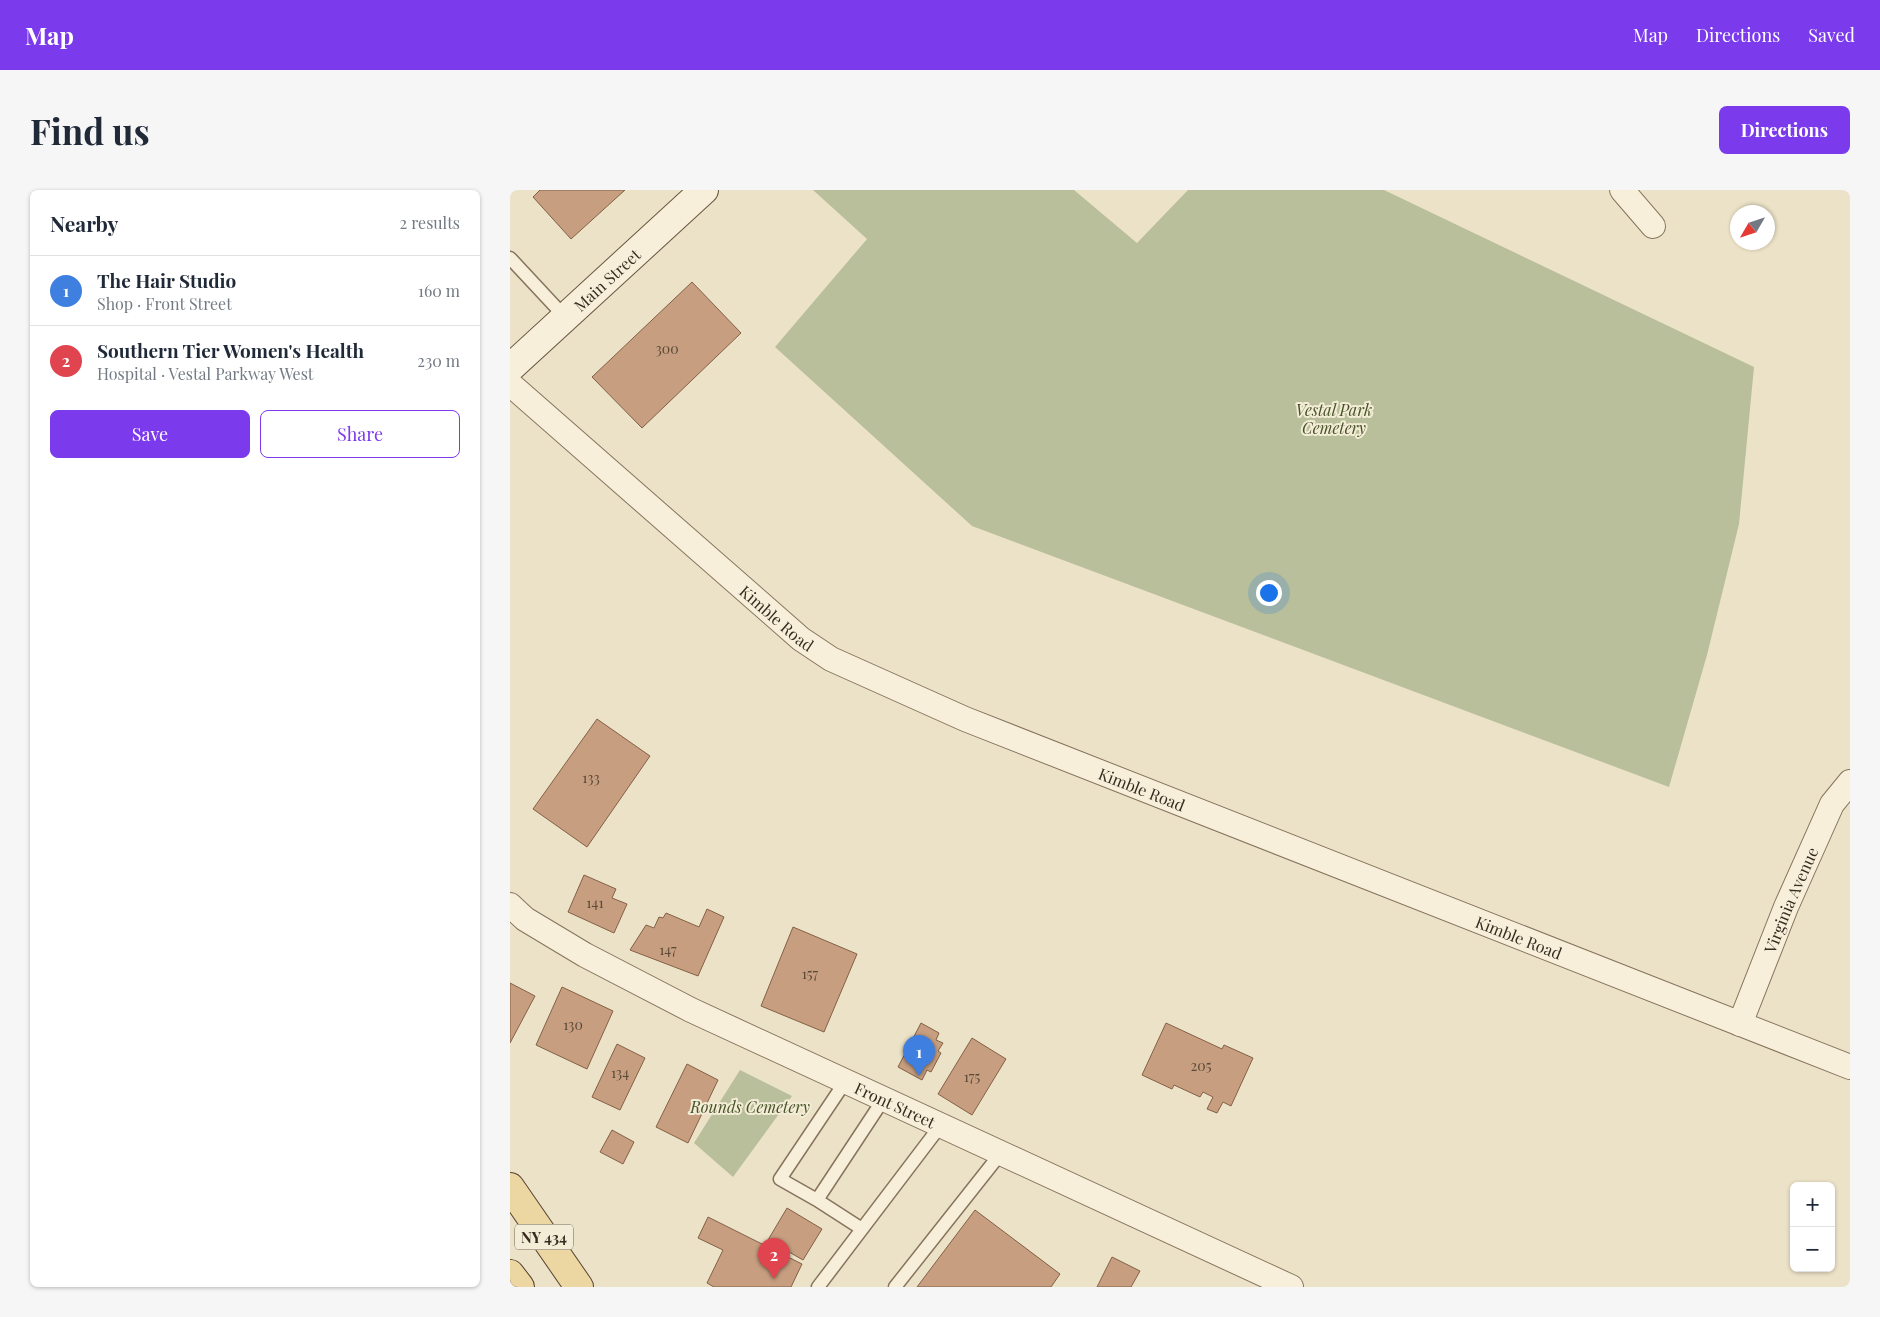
<!DOCTYPE html>
<meta charset="utf-8">
<style>
:root{--surface:#fff;--page:#f6f6f7;--text:#1f2937;--muted:#747a83;--line:#e0e1e3;--accent:#7c3aed}
body{margin:0;font-family:"Playfair Display",serif;background:var(--page);color:var(--text)}
.controls{position:absolute;right:15px;bottom:15px;display:grid;overflow:hidden;border-radius:8px;box-shadow:0 1px 4px #0004}
.controls button{width:45px;height:45px;display:grid;place-items:center;padding:0;border:0;border-bottom:1px solid var(--line);background:var(--surface);color:var(--text);font:25px sans-serif}
.compass{position:absolute;left:1220px;top:15px;width:45px;height:45px;border-radius:50%;background:var(--surface);box-shadow:0 1px 4px #0004;rotate:231deg}
.you{position:absolute;left:758px;top:402px;width:18px;height:18px;margin:-12px;border:4px solid #fff;border-radius:50%;background:#1a73e8;box-shadow:0 0 0 8px #1a73e833}
.badge{display:grid;place-items:center;width:32px;height:32px;border-radius:50%;background:var(--accent);color:#fff;font-size:16px;font-weight:700}
.pin{position:absolute;translate:-50% -41px;filter:drop-shadow(0 1px 2px #0008)}
.pin::after{content:'';position:absolute;top:26px;width:18px;height:15px;background:inherit;clip-path:polygon(0 0,100% 0,50% 100%)}
.list{margin:0;padding:0;list-style:none}
h2{display:flex;justify-content:space-between;align-items:center;height:65px;margin:0;padding:0 20px;font-size:21px}
h2 small{font-size:16px;font-weight:400;color:var(--muted)}
.list li{display:grid;grid-template-columns:32px 1fr auto;gap:15px;align-items:center;box-sizing:border-box;height:70px;padding:0 20px;border-top:1px solid var(--line)}
.list b{display:block;font-size:19px;white-space:nowrap}
.list p{margin:0;font-size:16px;white-space:nowrap;color:var(--muted)}
.list em{font-size:16px;font-style:normal;color:var(--muted)}
.actions{display:flex;gap:10px;padding:15px 20px}
.actions a{flex:1;padding:11px 0;border:1px solid var(--accent);border-radius:8px;text-align:center;font-size:18px;color:var(--accent)}
.actions .main{background:var(--accent);color:#fff}
.map{position:relative;flex:none;width:1340px;height:1097px;overflow:hidden;border-radius:8px}
header{display:flex;align-items:center;gap:30px;box-sizing:border-box;height:70px;padding:0 25px;background:var(--accent);color:#fff}
header strong{font-size:24px}
nav{display:flex;gap:28px;margin-inline-start:auto;font-size:18px}
.intro{display:flex;align-items:center;justify-content:space-between;box-sizing:border-box;height:120px;padding:0 30px}
h1{margin:0;font-size:35px}
.button{padding:12px 22px;border-radius:8px;background:var(--accent);color:#fff;font-size:18px;font-weight:700}
main{display:flex;gap:30px;padding:0 30px}
aside{flex:1;background:var(--surface);border-radius:8px;box-shadow:0 1px 4px #0004}
.map>svg:first-child{display:block}
.cemetery{fill:#b9bf9a}
.building{fill:#c79f80;stroke:#846045}
.lines{fill:none;stroke-linecap:round;stroke-linejoin:round}
.lane-casing{stroke:#86745e;stroke-width:15}
.street-casing{stroke:#86745e;stroke-width:26}
.secondary-casing{stroke:#685541;stroke-width:30}
.primary-casing{stroke:#544331;stroke-width:30}
.lane{stroke:#f7efda;stroke-width:12}
.street{stroke:#f7efda;stroke-width:24}
.secondary{stroke:#f7efda;stroke-width:28}
.primary{stroke:#ecd7a2;stroke-width:28}
.labels{text-anchor:middle;dominant-baseline:central;stroke-width:4;stroke-linejoin:round;paint-order:stroke}
.number-label{font-size:14px;fill:#5b4938}
.shield{fill:#f3ecd6;stroke:#6f6657;stroke-width:1}
.shield-label{font-size:15px;font-weight:bold;fill:#372c20}
.street-label{font-size:16px;fill:#372c20;stroke:#f3ecd6}
.park-label{font-size:16px;font-style:italic;fill:#475228;stroke:#f3ecd6}
</style>
<header>
<strong>Map</strong>
<nav><a>Map</a><a>Directions</a><a>Saved</a></nav>
</header>
<div class="intro"><h1>Find us</h1><a class="button">Directions</a></div>
<main>
<aside>
<h2>Nearby<small>2 results</small></h2>
<ul class="list">
<li><span class="badge" style="background:#3f7fe0">1</span><div><b>The Hair Studio</b><p>Shop · Front Street</p></div><em>160 m</em></li>
<li><span class="badge" style="background:#e0444e">2</span><div><b>Southern Tier Women's Health</b><p>Hospital · Vestal Parkway West</p></div><em>230 m</em></li>
</ul>
<div class="actions"><a class="main">Save</a><a>Share</a></div>
</aside>
<div class="map">
<svg width="1340" height="1097" viewBox="0 0 1340 1097">
<rect width="100%" height="100%" fill="#ece2c7"/>
<path class="cemetery" d="M303,0H564L627,53L678,0H874L1244,177L1229,334L1197,465L1159,597L462,336L265,157L357,49Z
M230,880L282,906L223,987L184,953Z"/>
<path class="building" d="M30,0H115L61,49L23,7Z
M182,92L231,143L132,238L82,187Z
M87,529L140,566L77,657L23,619Z
M74,685L106,699L102,708L117,714L104,743L58,722Z
M197,719L214,727L188,786L120,760L136,735L144,738L149,727L153,728L156,723L189,737Z
M283,737L347,764L314,842L251,816Z
M0,793L25,806L0,853Z
M52,797L103,821L77,879L26,855Z
M411,833L429,843L426,850L433,853L428,861L431,863L421,882L417,880L412,890L388,877Z
M656,833L712,859L714,855L743,868L721,916L713,912L707,923L697,919L703,907L693,902L690,907L664,895L662,899L632,885Z
M462,848L496,869L462,925L428,904Z
M107,854L135,868L110,920L82,907Z
M177,874L208,890L178,953L146,937Z
M102,940L124,952L113,974L90,962Z
M277,1018L312,1039L293,1070L258,1050Z
M465,1020L550,1084L541,1097H407Z
M198,1027L292,1074L281,1097H204L197,1093L213,1060L188,1048Z
M602,1067L630,1081L621,1097H587Z"/>
<g class="lines">
<g class="lane-casing">
<path id="lane" d="M0,68L55,127
M307,1010L270,989L335,892
M352,1039L307,1010L373,910
M308,1097L431,935
M385,1097L491,963"/>
</g>
<g class="street-casing">
<g id="street">
<path d="M1112,0L1143,36"/>
<path id="s1" d="M0,194L291,449L321,469L455,529L1340,877"/>
<path id="s2" d="M0,715L15,729L75,765L181,820L781,1097"/>
<path id="s3" d="M1230,834L1276,717L1322,614L1340,592"/>
</g>
</g>
<g class="secondary-casing">
<g id="secondary">
<path id="s4" d="M0,178L194,0"/>
</g>
</g>
<g class="primary-casing">
<path id="primary" d="M0,997L69,1097
M0,1084L10,1097"/>
</g>
<use href="#lane" class="lane"/>
<use href="#street" class="street"/>
<use href="#secondary" class="secondary"/>
<use href="#primary" class="primary"/>
</g>
<g class="labels">
<g class="number-label">
<text x="157" y="158">300</text>
<text x="81" y="587">133</text>
<text x="85" y="712">141</text>
<text x="158" y="759">147</text>
<text x="300" y="783">157</text>
<text x="63" y="834">130</text>
<text x="691" y="875">205</text>
<text x="110" y="882">134</text>
<text x="462" y="886">175</text>
</g>
<rect class="shield" x="5" y="1034.5" width="58" height="25" rx="4"/>
<g class="shield-label">
<text x="34" y="1047">NY 434</text>
</g>
<g class="street-label">
<text stroke="none"><textPath href="#s4" startOffset="131">Main Street</textPath></text>
<text stroke="none"><textPath href="#s1" startOffset="355">Kimble Road</textPath></text>
<text stroke="none"><textPath href="#s1" startOffset="760">Kimble Road</textPath></text>
<text stroke="none"><textPath href="#s3" startOffset="134">Virginia Avenue</textPath></text>
<text stroke="none"><textPath href="#s1" startOffset="1165">Kimble Road</textPath></text>
<text stroke="none"><textPath href="#s2" startOffset="435">Front Street</textPath></text>
</g>
<g class="park-label">
<text x="824" y="219">Vestal Park<tspan x="824" dy="18">Cemetery</tspan></text>
<text x="240" y="916">Rounds Cemetery</text>
</g>
</g>
</svg>
<div class="controls">
<button>+</button>
<button>−</button>
</div>
<svg class="compass" viewBox="-18 -18 36 36"><path d="M0-13l5 13h-10z" fill="#e53935"/><path d="M0 13l5-13h-10z" fill="#747a83"/></svg>
<div class="you"></div>
<div class="pin badge" style="left:409px;top:886px;background:#3f7fe0">1</div>
<div class="pin badge" style="left:264px;top:1089px;background:#e0444e">2</div>
</div>
</main>
